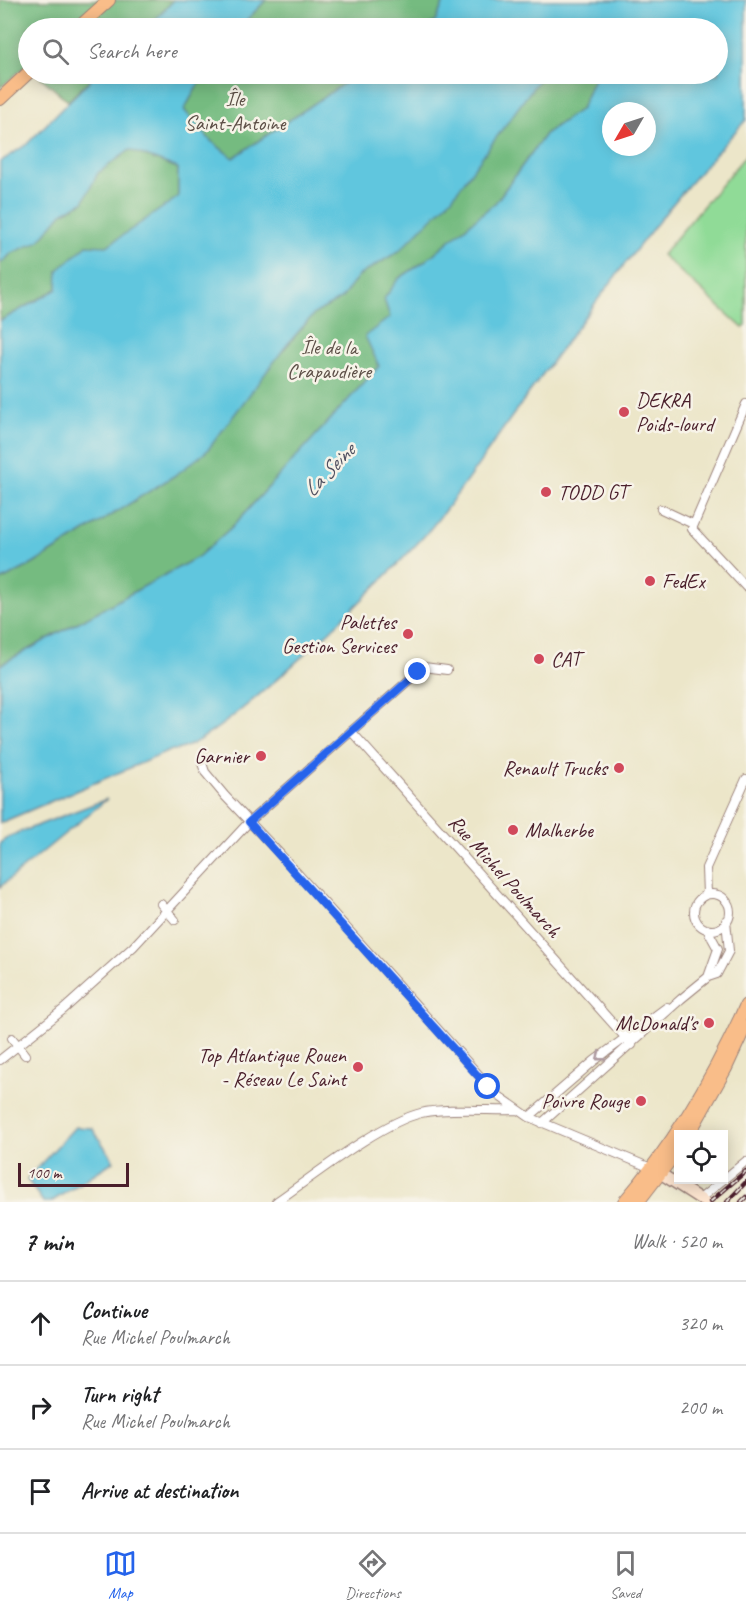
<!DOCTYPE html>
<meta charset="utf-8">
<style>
:root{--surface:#fff;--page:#f2f2f2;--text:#202124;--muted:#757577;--line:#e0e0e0;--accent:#2563eb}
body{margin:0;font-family:Caveat,sans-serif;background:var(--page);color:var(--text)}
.controls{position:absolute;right:18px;bottom:18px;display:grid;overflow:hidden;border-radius:0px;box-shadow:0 3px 15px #0003}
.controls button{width:54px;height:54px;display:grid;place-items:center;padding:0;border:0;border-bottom:2px solid var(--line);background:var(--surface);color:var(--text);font:30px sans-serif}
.compass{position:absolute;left:602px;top:102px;width:54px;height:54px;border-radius:50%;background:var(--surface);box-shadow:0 3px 15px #0003;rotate:231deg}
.scale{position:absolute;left:18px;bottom:15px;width:111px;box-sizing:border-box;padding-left:6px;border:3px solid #4a1f2b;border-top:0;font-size:16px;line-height:21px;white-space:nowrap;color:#4a1f2b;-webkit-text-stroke:4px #f7f3e8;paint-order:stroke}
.stop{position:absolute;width:18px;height:18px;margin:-14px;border:4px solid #2563eb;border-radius:50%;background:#fff}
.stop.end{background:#2563eb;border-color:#fff;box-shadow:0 2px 6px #0008}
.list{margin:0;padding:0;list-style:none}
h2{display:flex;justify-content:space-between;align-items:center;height:78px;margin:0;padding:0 24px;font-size:26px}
h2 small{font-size:20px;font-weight:400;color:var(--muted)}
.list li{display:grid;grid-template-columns:39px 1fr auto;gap:18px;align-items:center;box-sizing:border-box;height:84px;padding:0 24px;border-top:2px solid var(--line)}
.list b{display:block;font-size:22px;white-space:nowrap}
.list p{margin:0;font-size:20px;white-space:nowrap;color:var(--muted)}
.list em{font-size:20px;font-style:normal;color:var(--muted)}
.icon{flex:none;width:33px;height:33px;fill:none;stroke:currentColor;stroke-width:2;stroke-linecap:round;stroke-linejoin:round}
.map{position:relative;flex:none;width:746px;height:1202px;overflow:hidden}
.search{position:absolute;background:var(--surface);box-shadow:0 3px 15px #0003;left:18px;right:18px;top:18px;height:66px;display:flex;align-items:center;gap:15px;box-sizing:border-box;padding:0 21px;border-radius:33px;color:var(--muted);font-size:22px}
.sheet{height:330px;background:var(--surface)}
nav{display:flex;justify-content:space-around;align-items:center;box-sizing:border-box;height:84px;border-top:2px solid var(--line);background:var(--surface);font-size:16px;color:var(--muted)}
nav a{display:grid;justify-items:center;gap:3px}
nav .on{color:var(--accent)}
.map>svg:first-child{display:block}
.green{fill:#90db97;stroke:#6d7d61;stroke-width:1.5}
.forest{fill:#74bb80;stroke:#5f6d56;stroke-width:1.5}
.water{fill:#61c6de;stroke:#567284;stroke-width:1.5;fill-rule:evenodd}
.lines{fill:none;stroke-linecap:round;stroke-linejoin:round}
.street-casing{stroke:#9b827a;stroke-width:10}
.secondary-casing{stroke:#9b827a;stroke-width:13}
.primary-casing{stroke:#9b827a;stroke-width:14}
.street{stroke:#fff;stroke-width:8}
.secondary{stroke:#fde5d0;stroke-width:10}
.primary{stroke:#f9bd89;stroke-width:12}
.rail-casing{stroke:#4a1f2b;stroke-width:4.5}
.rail{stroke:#f7f3e8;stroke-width:2;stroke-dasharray:7;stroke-linecap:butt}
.oneway{stroke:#ae9aa0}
.route{stroke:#2563eb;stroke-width:8}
.poi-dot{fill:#d1495b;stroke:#f7f3e8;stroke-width:2}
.labels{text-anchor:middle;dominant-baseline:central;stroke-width:5;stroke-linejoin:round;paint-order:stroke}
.park-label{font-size:21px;fill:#5c4e46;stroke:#f7f3e8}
.poi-label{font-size:21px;fill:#4a1f2b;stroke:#f7f3e8;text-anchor:end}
.street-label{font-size:21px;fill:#4a1f2b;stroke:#f7f3e8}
.water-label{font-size:22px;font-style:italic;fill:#515161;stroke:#f7f3e8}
</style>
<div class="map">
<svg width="746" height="1202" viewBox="0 0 746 1202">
<rect width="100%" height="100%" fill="#f7f3e8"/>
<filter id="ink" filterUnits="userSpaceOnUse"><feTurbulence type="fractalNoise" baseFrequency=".0167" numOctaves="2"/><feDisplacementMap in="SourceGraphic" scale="12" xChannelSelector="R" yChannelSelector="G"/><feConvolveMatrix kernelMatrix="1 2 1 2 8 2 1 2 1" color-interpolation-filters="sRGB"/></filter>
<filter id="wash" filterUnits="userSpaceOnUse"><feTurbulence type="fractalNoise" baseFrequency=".008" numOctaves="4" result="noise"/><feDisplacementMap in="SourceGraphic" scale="24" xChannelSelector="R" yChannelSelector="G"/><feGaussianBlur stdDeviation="1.35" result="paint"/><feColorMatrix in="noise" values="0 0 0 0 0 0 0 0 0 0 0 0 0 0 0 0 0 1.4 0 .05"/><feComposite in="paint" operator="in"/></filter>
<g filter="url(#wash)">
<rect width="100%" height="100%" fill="#ece6c9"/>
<path class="green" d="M746,155V326L743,328L662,255Z"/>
<path class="forest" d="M0,0H174L147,28H28V66L27,65L0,88Z
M266,0H445L435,23L424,28H239Z
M37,74H96L68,101Z
M204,74H358L233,158L211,141L184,110Z
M543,74H596L581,109L546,133L496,202L424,262L398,279L380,366L233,526L198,557L0,665V581L33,564L177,474L314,314L342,298L358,276L399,251Z
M130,150L178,168V198L107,246L57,289L0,321V264L12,253L39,241L62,213L83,202L98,173Z"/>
<path class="water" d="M174,0H266L239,28H147Z
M445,0H746V120C664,208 592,306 521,404C489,447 460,495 425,535C393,571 210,755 172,750L0,823V665L198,557L233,526L379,366L365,336L390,317L384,299L398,279L424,262L496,202L546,133L581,109L596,74H718V28H424L435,22ZM611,111H647V147H611Z
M96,74H204L184,110L211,141L233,158L358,74H543L452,198L399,251L358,276L342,298L314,314L286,346L207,451L177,474L33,564L0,581V321L57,289L58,270L87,245L107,246L178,197V168L130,150L98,173L83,202L62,213L39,241L12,253L0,264V162L27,144Z
M107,799L0,887V843L10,836Z
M75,1127L92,1128L114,1161L51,1202H43L27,1179Z"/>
</g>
<g filter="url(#ink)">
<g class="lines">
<g class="street-casing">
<path id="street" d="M746,404L692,529L746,587
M661,509L693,524
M351,731L632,1045
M202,763L205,772L225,796L281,855L496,1094L529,1117L651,1168
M707,894L706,868L746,779
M694 912a18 18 0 1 1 36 0a18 18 0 1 1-36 0Z
M161,904L175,920
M707,929L718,949L708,977
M12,1038L25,1055
M0,1060L64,1009L133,947L249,822L418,672L424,667L447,670
M529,1117L594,1061L667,1007
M542,1123L681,999L708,977L717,974L729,951L726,921
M701,1198L746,1161
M276,1202C314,1176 378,1124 421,1113C445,1107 491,1111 518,1110"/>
</g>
<g class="secondary-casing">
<path id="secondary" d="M655,1170L705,1202"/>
</g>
<g class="primary-casing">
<path id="primary" d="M78,28L109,0
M0,99L28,73
M689,1134L726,1068L745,1027
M624,1202C675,1143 714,1076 746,1005
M638,1202L678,1150"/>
</g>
<use href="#street" class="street"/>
<use href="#secondary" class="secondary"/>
<use href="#primary" class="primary"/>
<g class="rail-casing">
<path id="rail" d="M710,1202L746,1171
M727,1202L746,1182
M741,1202L746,1197"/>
</g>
<use href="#rail" class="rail"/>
</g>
<defs><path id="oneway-chevron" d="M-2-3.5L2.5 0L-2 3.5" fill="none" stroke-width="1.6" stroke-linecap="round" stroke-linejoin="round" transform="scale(1.5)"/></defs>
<use class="oneway" href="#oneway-chevron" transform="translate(600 1057) rotate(142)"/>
</g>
<g class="lines" filter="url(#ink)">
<path class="route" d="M418,672L249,822L488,1087"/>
</g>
<g class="poi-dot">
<circle cx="624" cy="412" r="6"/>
<circle cx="546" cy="492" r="6"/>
<circle cx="650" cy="581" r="6"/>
<circle cx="408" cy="634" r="6"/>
<circle cx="539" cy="659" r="6"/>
<circle cx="261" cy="756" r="6"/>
<circle cx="619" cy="768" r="6"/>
<circle cx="513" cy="830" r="6"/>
<circle cx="709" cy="1023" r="6"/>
<circle cx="358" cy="1067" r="6"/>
<circle cx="641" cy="1101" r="6"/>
</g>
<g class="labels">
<g class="park-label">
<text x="235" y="99">Île<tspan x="235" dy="24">Saint-Antoine</tspan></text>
<text x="329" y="347">Île de la<tspan x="329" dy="24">Crapaudière</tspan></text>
</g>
<g class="poi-label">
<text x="636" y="400" text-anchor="start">DEKRA<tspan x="636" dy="24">Poids-lourd</tspan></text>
<text x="558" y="492" text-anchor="start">TODD GT</text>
<text x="662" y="581" text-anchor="start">FedEx</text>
<text x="396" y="622">Palettes<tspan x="396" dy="24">Gestion Services</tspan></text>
<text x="551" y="659" text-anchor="start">CAT</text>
<text x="249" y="756">Garnier</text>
<text x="607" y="768">Renault Trucks</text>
<text x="525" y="830" text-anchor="start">Malherbe</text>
<text x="697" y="1023">McDonald's</text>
<text x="346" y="1055">Top Atlantique Rouen<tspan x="346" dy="24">- Réseau Le Saint</tspan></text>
<text x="629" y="1101">Poivre Rouge</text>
</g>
<g class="street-label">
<text transform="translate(505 876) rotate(48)">Rue Michel Poulmarch</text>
</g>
<g class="water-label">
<text transform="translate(329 470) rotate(-46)">La Seine</text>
</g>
</g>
</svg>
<div class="controls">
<button><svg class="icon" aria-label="locate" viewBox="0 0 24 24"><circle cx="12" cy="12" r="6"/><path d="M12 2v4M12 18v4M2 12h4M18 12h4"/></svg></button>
</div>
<svg class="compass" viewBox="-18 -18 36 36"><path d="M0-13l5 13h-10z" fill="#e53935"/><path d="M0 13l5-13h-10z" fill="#757577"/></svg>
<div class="scale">100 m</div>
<div class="stop" style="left:488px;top:1087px"></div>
<div class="stop end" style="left:418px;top:672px"></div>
<div class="search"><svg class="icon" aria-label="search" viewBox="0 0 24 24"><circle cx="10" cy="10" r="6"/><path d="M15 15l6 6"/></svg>Search here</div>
</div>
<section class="sheet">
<h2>7 min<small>Walk · 520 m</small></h2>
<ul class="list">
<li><svg class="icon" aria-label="ahead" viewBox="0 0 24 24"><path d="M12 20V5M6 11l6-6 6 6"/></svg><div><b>Continue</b><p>Rue Michel Poulmarch</p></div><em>320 m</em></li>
<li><svg class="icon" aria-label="right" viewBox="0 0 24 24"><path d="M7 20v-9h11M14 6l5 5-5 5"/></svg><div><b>Turn right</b><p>Rue Michel Poulmarch</p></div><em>200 m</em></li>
<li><svg class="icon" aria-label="arrive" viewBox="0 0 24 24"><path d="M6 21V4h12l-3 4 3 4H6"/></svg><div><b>Arrive at destination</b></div></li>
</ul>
</section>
<nav>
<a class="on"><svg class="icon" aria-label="map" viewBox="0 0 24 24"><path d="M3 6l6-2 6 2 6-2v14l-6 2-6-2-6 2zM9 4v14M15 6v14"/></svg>Map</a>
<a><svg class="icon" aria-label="directions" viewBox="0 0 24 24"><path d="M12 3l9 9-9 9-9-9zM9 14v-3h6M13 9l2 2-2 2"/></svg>Directions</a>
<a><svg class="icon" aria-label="saved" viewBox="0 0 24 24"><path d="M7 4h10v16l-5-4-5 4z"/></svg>Saved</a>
</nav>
